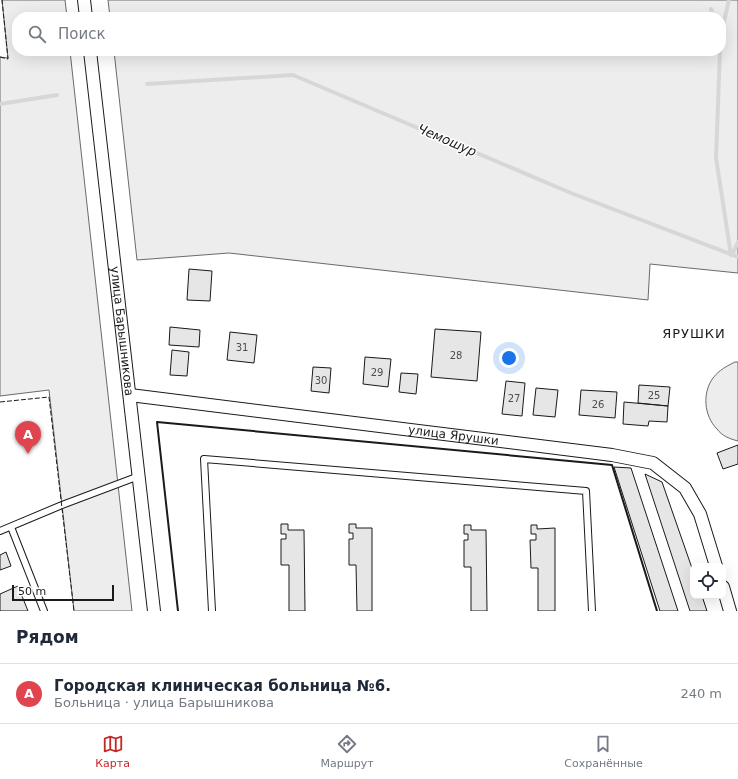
<!DOCTYPE html>
<html lang="ru">
<meta charset="utf-8">
<style>
:root{--surface:#fff;--page:#f6f6f7;--text:#1f2937;--muted:#747a83;--line:#e0e1e3;--accent:#c62828}
body{margin:0;font-family:"DejaVu Sans",sans-serif;background:var(--page);color:var(--text)}
.controls{position:absolute;right:12px;bottom:12px;display:grid;overflow:hidden;border-radius:8px;box-shadow:0 4px 16px #0002}
.controls button{width:36px;height:36px;display:grid;place-items:center;padding:0;border:0;border-bottom:1px solid var(--line);background:var(--surface);color:var(--text);font:20px sans-serif}
.scale{position:absolute;left:12px;bottom:10px;width:102px;box-sizing:border-box;padding-left:4px;border:2px solid #1a1a1a;border-top:0;font-size:11px;line-height:14px;white-space:nowrap;color:#1a1a1a;-webkit-text-stroke:3px #fff;paint-order:stroke}
.you{position:absolute;left:509px;top:358px;width:14px;height:14px;margin:-10px;border:3px solid #fff;border-radius:50%;background:#1a73e8;box-shadow:0 0 0 6px #1a73e833}
.badge{display:grid;place-items:center;width:26px;height:26px;border-radius:50%;background:var(--accent);color:#fff;font-size:13px;font-weight:700}
.pin{position:absolute;translate:-50% -33px;filter:drop-shadow(0 1px 2px #0008)}
.pin::after{content:'';position:absolute;top:21px;width:14px;height:12px;background:inherit;clip-path:polygon(0 0,100% 0,50% 100%)}
.list{margin:0;padding:0;list-style:none}
h2{display:flex;justify-content:space-between;align-items:center;height:52px;margin:0;padding:0 16px;font-size:17px}
h2 small{font-size:13px;font-weight:400;color:var(--muted)}
.list li{display:grid;grid-template-columns:26px 1fr auto;gap:12px;align-items:center;box-sizing:border-box;height:60px;padding:0 16px;border-top:1px solid var(--line)}
.list b{display:block;font-size:15px;white-space:nowrap}
.list p{margin:0;font-size:13px;white-space:nowrap;color:var(--muted)}
.list em{font-size:13px;font-style:normal;color:var(--muted)}
.icon{flex:none;width:22px;height:22px;fill:none;stroke:currentColor;stroke-width:2;stroke-linecap:round;stroke-linejoin:round}
.map{position:relative;flex:none;width:738px;height:611px;overflow:hidden}
.search{position:absolute;background:var(--surface);box-shadow:0 4px 16px #0002;left:12px;right:12px;top:12px;height:44px;display:flex;align-items:center;gap:10px;box-sizing:border-box;padding:0 14px;border-radius:16px;color:var(--muted);font-size:15px}
.sheet{height:112px;background:var(--surface)}
nav{display:flex;justify-content:space-around;align-items:center;box-sizing:border-box;height:56px;border-top:1px solid var(--line);background:var(--surface);font-size:11px;color:var(--muted)}
nav a{display:grid;justify-items:center;gap:2px}
nav .on{color:var(--accent)}
.map>svg:first-child{display:block}
.green{fill:#ededed;stroke:#6a6a6a}
.lines{fill:none;stroke-linecap:round;stroke-linejoin:round}
.stream{stroke:#d7d7d7;stroke-width:4}
.building{fill:#e6e6e6;stroke:#1a1a1a}
.lane-casing{stroke:#1a1a1a;stroke-width:8}
.street-casing{stroke:#1a1a1a;stroke-width:14}
.lane{stroke:#fff;stroke-width:6}
.street{stroke:#fff;stroke-width:12}
.fence{stroke:#1a1a1a;stroke-width:1;stroke-dasharray:5 2;stroke-linecap:butt}
.wall{stroke:#1a1a1a;stroke-width:2}
.labels{text-anchor:middle;dominant-baseline:central;stroke-width:3;stroke-linejoin:round;paint-order:stroke}
.number-label{font-size:10px;fill:#4d4d4d}
.street-label{font-size:12px;fill:#1a1a1a;stroke:#fff}
.water-label{font-size:13px;font-style:italic;fill:#1a1a1a;stroke:#fff}
.neighbourhood-label{font-size:13px;letter-spacing:1px;fill:#1a1a1a;stroke:#fff}
</style>
<div class="map">
<svg width="738" height="611" viewBox="0 0 738 611">
<rect width="100%" height="100%" fill="#fff"/>
<path class="green" d="M2,0H65L67,17H17V51H70L132,611H74L49,390L0,396V57L8,58Z
M108,0H738V273L650,264L648,300L229,253L137,260L114,51H721V17H110Z
M735,362H738V441C730,439 722,436 717,429C704,416 702,393 713,378C719,370 727,366 735,362Z"/>
<g class="lines">
<path class="stream" d="M711,9L714,17
M721,34L729,0
M720,51L716,158L731,255
M147,84L293,75L571,193L738,257
M0,104L57,95
M732,255L738,242"/>
</g>
<path class="building" d="M189,269L212,271L210,301L187,300Z
M170,327L200,330L199,347L169,345Z
M435,329L481,332L477,381L431,377Z
M230,332L257,335L254,363L227,360Z
M172,350L189,352L187,376L170,375Z
M365,357L391,359L388,387L363,384Z
M313,367L331,368L329,393L311,391Z
M401,373L418,374L416,394L399,392Z
M506,381L525,383L522,416L502,414Z
M639,385L670,387L668,406L638,403Z
M536,388L558,390L555,417L533,415Z
M581,390L617,392L615,418L579,415Z
M624,402L668,406L667,422L649,421L648,426L623,424Z
M738,445V464L723,469L717,453Z
M614,467L631,468L678,611H660Z
M645,474L662,482L693,571V596H702L707,611H690Z
M281,524H288V530H304L305,611H289V565H281V539H286V534H281Z
M349,524H356V528H372V611H357L356,565H349V539H353V533H349Z
M464,525H471V530H486L487,611H471V567H464V540H468V534H464Z
M531,525H537V529L555,528V611H538V568H531L530,540H536V534H531Z
M6,552L11,566L0,570V555Z
M18,586L28,611H0V594Z"/>
<g class="lines">
<g class="lane-casing">
<path id="lane" d="M11,527L44,611
M0,531L62,505L139,476
M212,611L204,459L586,491L592,611"/>
</g>
<g class="street-casing">
<g id="street">
<path d="M84,0L86,17"/>
<path id="s1" d="M90,51L154,611"/>
<path id="s2" d="M130,395L612,455L653,463L685,488L700,514L716,566"/>
<path d="M723,587L730,611"/>
</g>
</g>
<use href="#lane" class="lane"/>
<use href="#street" class="street"/>
<path class="fence" d="M0,57L8,59L2,0
M0,402L49,397L74,611"/>
<path class="wall" d="M178,611L157,422L612,465L657,611"/>
</g>
<g class="labels">
<g class="number-label">
<text x="242" y="347">31</text>
<text x="456" y="355">28</text>
<text x="377" y="372">29</text>
<text x="321" y="380">30</text>
<text x="654" y="395">25</text>
<text x="514" y="398">27</text>
<text x="598" y="404">26</text>
</g>
<g class="street-label">
<text stroke="none"><textPath href="#s1" startOffset="282">улица Барышникова</textPath></text>
<text stroke="none"><textPath href="#s2" startOffset="326">улица Ярушки</textPath></text>
</g>
<g class="water-label">
<text transform="translate(447 140) rotate(23)">Чемошур</text>
</g>
<g class="neighbourhood-label">
<text x="694" y="333">ЯРУШКИ</text>
</g>
</g>
</svg>
<div class="controls">
<button><svg class="icon" aria-label="locate" viewBox="0 0 24 24"><circle cx="12" cy="12" r="6"/><path d="M12 2v4M12 18v4M2 12h4M18 12h4"/></svg></button>
</div>
<div class="scale">50 m</div>
<div class="you"></div>
<div class="pin badge" style="left:28px;top:454px;background:#e0444e">A</div>
<div class="search"><svg class="icon" aria-label="search" viewBox="0 0 24 24"><circle cx="10" cy="10" r="6"/><path d="M15 15l6 6"/></svg>Поиск</div>
</div>
<section class="sheet">
<h2>Рядом<small></small></h2>
<ul class="list">
<li><span class="badge" style="background:#e0444e">A</span><div><b>Городская клиническая больница №6.</b><p>Больница · улица Барышникова</p></div><em>240 m</em></li>
</ul>
</section>
<nav>
<a class="on"><svg class="icon" aria-label="map" viewBox="0 0 24 24"><path d="M3 6l6-2 6 2 6-2v14l-6 2-6-2-6 2zM9 4v14M15 6v14"/></svg>Карта</a>
<a><svg class="icon" aria-label="directions" viewBox="0 0 24 24"><path d="M12 3l9 9-9 9-9-9zM9 14v-3h6M13 9l2 2-2 2"/></svg>Маршрут</a>
<a><svg class="icon" aria-label="saved" viewBox="0 0 24 24"><path d="M7 4h10v16l-5-4-5 4z"/></svg>Сохранённые</a>
</nav>
